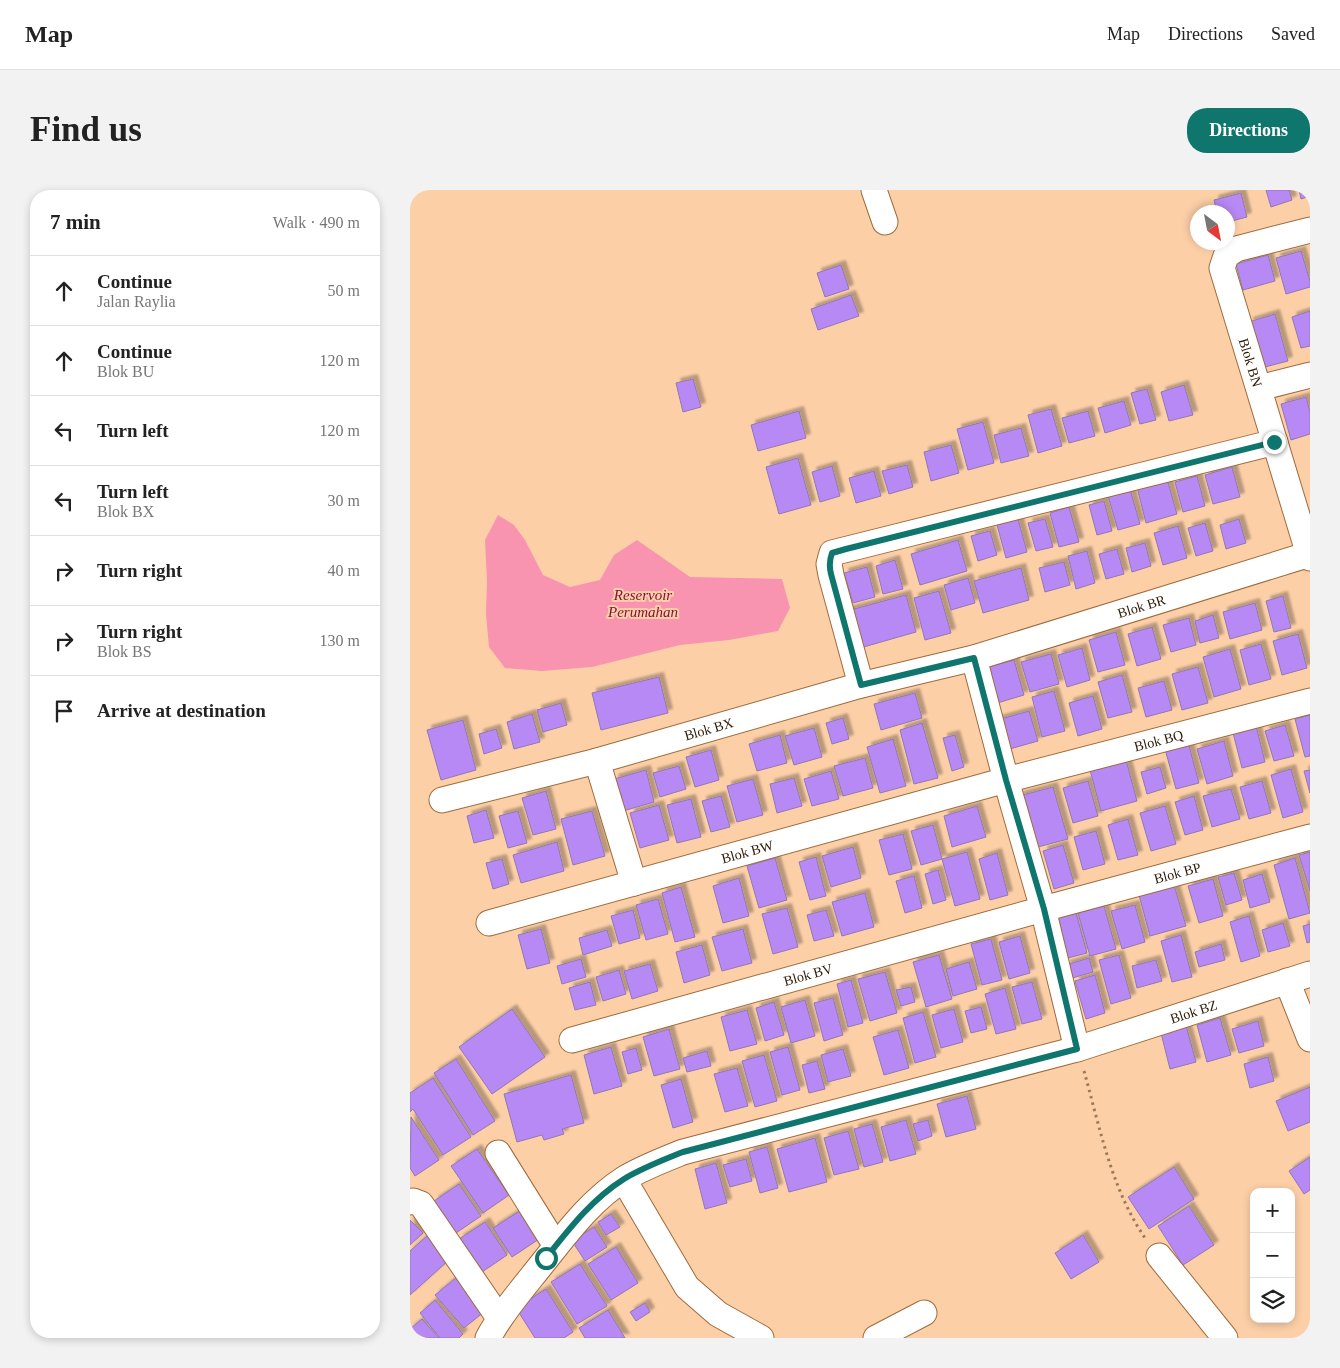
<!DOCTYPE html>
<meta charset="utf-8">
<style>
:root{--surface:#fff;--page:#f2f2f2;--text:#222;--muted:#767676;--line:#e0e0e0;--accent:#0f766e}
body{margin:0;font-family:Georgia,serif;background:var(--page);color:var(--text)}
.controls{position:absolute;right:15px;bottom:15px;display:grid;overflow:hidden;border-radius:10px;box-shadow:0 2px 8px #0003}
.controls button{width:45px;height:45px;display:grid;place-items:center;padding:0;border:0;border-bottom:1px solid var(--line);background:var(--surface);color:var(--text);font:25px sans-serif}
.compass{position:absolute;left:780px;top:15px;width:45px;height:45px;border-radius:50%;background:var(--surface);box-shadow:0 2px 8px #0003;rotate:148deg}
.stop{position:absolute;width:15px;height:15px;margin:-11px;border:4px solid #0f766e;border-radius:50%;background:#fff}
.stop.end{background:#0f766e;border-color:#fff;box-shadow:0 1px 5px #0008}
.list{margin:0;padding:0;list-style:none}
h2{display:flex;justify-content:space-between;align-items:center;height:65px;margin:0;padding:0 20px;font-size:21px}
h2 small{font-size:16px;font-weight:400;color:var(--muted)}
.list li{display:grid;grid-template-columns:32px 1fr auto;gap:15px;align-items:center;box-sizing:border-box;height:70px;padding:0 20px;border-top:1px solid var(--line)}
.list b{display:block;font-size:19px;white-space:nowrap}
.list p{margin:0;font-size:16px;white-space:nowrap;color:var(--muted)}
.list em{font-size:16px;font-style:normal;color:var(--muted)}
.icon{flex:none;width:28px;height:28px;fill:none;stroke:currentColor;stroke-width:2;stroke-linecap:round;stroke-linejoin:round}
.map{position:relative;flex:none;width:900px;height:1148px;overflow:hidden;border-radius:20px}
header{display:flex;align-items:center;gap:30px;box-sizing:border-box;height:70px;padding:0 25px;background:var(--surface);border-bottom:1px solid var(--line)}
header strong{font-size:24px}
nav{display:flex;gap:28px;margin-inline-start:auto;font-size:18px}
.intro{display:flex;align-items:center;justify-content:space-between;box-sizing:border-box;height:120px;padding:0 30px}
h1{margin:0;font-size:35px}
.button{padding:12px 22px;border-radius:20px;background:var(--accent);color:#fff;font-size:18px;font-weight:700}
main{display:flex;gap:30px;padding:0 30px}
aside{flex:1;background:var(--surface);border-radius:20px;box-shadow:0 2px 8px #0003}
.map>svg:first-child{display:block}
.water{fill:#f994b0}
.building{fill:#b789f4;stroke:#9078b3;filter:url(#shadow)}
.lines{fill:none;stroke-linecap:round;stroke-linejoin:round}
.minor-casing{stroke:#9e6b3b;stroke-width:27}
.path{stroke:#9b7a5b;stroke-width:3;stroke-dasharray:2.5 4;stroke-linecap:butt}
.minor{stroke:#fff;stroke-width:25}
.route{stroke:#0f766e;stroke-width:6}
.labels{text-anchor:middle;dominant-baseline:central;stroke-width:4;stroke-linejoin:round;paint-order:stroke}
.street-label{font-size:14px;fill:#2e1a06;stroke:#fccfa7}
.water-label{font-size:15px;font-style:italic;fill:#831141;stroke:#fccfa7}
</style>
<header>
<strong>Map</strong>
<nav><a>Map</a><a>Directions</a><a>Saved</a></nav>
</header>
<div class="intro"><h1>Find us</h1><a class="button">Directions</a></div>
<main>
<aside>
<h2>7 min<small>Walk · 490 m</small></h2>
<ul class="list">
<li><svg class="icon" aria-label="ahead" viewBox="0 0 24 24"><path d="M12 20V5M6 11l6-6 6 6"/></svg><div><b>Continue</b><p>Jalan Raylia</p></div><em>50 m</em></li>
<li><svg class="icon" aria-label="ahead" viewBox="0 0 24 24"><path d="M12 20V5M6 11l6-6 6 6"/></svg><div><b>Continue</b><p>Blok BU</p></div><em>120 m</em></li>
<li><svg class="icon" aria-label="left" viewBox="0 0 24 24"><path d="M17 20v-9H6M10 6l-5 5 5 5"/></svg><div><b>Turn left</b></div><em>120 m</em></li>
<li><svg class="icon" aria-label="left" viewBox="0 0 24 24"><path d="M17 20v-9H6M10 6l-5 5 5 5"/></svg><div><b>Turn left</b><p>Blok BX</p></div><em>30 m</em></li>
<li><svg class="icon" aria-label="right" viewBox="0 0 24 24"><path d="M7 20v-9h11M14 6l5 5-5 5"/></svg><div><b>Turn right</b></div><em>40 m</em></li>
<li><svg class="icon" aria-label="right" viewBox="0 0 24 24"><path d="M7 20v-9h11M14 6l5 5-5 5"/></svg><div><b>Turn right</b><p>Blok BS</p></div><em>130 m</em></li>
<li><svg class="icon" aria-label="arrive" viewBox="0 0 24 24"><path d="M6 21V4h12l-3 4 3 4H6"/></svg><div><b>Arrive at destination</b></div></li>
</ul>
</aside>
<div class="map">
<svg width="900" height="1148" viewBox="0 0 900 1148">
<defs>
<filter id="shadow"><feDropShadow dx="4.5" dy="-4.5" stdDeviation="1" flood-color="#0004"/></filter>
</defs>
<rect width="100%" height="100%" fill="#fccfa7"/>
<path class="water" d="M88,325L104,335L115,350L133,385L160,397L190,390L204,365L227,350L280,387L372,389L380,418L368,441L319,450L270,455L182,477L132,481L95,478L79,457L76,424L77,391L75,350Z"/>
<path class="building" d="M856,0H879L882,10L861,17Z
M889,0H900V6L891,9Z
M831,3L837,27L818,32V22H807L804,10Z
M891,61L900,91V97L876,104L866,68Z
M858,65L865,91L833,100L826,74Z
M431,75L439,99L415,107L407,83Z
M441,105L449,126L408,140L401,119Z
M900,121V156L891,158L882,127Z
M865,124L878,171L851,178L839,132Z
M283,189L291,217L273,222L266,193Z
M774,195L783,225L759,231L751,202Z
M737,199L746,230L730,234L721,203Z
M896,207L900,222V244L881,250L871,214Z
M714,211L721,235L695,243L688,218Z
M641,219L652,256L628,263L618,225Z
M389,221L396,248L348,261L341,235Z
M678,221L685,246L659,253L652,228Z
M573,232L584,273L558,280L547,239Z
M611,238L619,266L591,273L584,245Z
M541,255L549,283L521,291L514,262Z
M388,268L401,315L369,324L356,277Z
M497,275L503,297L479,304L472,281Z
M422,276L430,306L410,312L402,282Z
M822,277L830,307L803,314L795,285Z
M464,281L471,306L446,313L439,288Z
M787,286L795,316L773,322L765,292Z
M757,289L767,324L736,333L727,297Z
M720,299L730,334L708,340L698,306Z
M694,311L702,341L687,345L679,315Z
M659,317L669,352L649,357L640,323Z
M608,329L617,362L596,368L587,335Z
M635,329L643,357L626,361L618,333Z
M829,329L836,353L816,359L810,335Z
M795,333L803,361L786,366L778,338Z
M768,336L777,368L753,375L744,343Z
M580,341L587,365L568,371L561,346Z
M548,350L557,381L510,395L501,364Z
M735,353L741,376L722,382L716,358Z
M707,359L714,384L696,389L689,364Z
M677,361L685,393L666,399L658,366Z
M485,370L493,399L473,404L466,376Z
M654,372L660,395L635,402L629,378Z
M457,377L465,407L443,413L434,383Z
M611,378L619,410L573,423L564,391Z
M558,388L565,413L541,420L534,395Z
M529,401L541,443L515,450L504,408Z
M496,405L506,442L443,460L433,422Z
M873,406L881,438L864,442L856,411Z
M845,413L852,440L820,449L813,422Z
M803,425L809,448L790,453L785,431Z
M779,428L786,455L761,462L753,435Z
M742,437L751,469L727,476L718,444Z
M706,442L715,475L688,482L679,450Z
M888,444L897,478L872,485L863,451Z
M851,454L861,489L839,495L830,460Z
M672,458L680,490L657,497L648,465Z
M820,459L831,499L804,507L793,467Z
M641,464L649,494L620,502L611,472Z
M604,470L614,505L584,514L575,478Z
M788,477L798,513L772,520L762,484Z
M712,485L722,522L698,528L688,492Z
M249,487L258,523L191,540L182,503Z
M754,491L762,520L736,527L728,498Z
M644,501L655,541L632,547L622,507Z
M505,503L512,528L471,540L464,514Z
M683,506L692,539L668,546L659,513Z
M151,513L157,535L133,542L127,520Z
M619,521L628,551L596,560L587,530Z
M122,524L130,552L104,559L97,532Z
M900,525V566L895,567L885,529Z
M433,528L439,549L422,554L416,533Z
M53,530L66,580L31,590L17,540Z
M512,533L528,588L504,594L490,540Z
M875,535L884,566L864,571L855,541Z
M846,536L855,572L832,578L823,543Z
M404,538L412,567L384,575L375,546Z
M86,539L92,558L74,564L69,544Z
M370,545L377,573L347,581L339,554Z
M545,545L554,577L542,581L533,548Z
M483,549L496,596L470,603L457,557Z
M814,551L823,586L797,594L787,559Z
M778,552L789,593L766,599L755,559Z
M301,560L309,590L285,597L276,567Z
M455,568L463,598L433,606L424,576Z
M716,570L727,611L691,621L680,580Z
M269,576L276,599L250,607L243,583Z
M750,577L756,598L737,604L731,582Z
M881,579L893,622L873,628L861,585Z
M236,580L244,612L213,621L204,589Z
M900,580V603L894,581Z
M421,581L429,609L402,616L394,589Z
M384,588L392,616L367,623L360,594Z
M343,589L353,625L327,632L317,596Z
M678,591L688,626L663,633L653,598Z
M852,591L861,623L839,629L830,597Z
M643,597L658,649L624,658L609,606Z
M821,599L830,629L802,637L793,606Z
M136,601L146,639L123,645L112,608Z
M311,606L320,637L301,642L292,611Z
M784,606L793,640L775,645L765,612Z
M281,609L291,647L267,653L257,615Z
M249,615L259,650L230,658L220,623Z
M567,616L576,647L542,657L534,626Z
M755,616L766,654L741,661L730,623Z
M76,620L84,648L64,653L57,626Z
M108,621L117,653L98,658L89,626Z
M182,621L195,666L163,675L151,629Z
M718,629L728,665L708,670L698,635Z
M523,635L532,669L511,675L501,641Z
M686,641L695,674L673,680L664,647Z
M493,644L502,679L479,685L469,650Z
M147,652L154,681L111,693L103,665Z
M653,655L664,693L644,699L633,661Z
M443,657L451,688L421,697L412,666Z
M557,662L570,709L545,716L532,669Z
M900,662V701L889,665Z
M587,663L598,705L580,710L569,669Z
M406,667L416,706L400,710L389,672Z
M365,668L377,710L349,718L337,676Z
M885,668L900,723L879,729L864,675Z
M92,669L99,694L83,699L76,673Z
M528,680L536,710L523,714L515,684Z
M824,683L832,710L816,715L808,687Z
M852,684L860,712L840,718L833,690Z
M504,686L512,718L495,723L486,691Z
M329,688L339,726L313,733L303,696Z
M803,689L813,726L789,733L778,696Z
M764,695L776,736L740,746L729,705Z
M271,697L285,747L265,752L252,703Z
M455,703L464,737L432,746L422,712Z
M248,709L258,744L236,750L226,715Z
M725,715L735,752L712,759L701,721Z
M694,716L706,759L680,766L668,723Z
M377,718L388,757L363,764L352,724Z
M223,720L230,748L209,754L201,726Z
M416,720L424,746L404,751L397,725Z
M666,723L677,763L654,769L643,729Z
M839,726L850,766L831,772L820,732Z
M873,733L880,756L858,762L852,740Z
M900,734V752L897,753L893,736Z
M131,739L140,773L117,779L108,745Z
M333,739L342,773L312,781L302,747Z
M197,740L202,756L173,765L169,748Z
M771,745L782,787L762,792L751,751Z
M610,746L620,783L599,789L589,752Z
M581,749L592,790L572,795L561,754Z
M811,754L815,770L789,777L785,762Z
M292,755L300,785L274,793L266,762Z
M529,765L542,809L516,817L503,772Z
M709,765L721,808L701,814L689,770Z
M679,768L683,782L659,789L656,775Z
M171,769L176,787L152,794L147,776Z
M746,770L752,791L727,798L722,776Z
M559,772L567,799L543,806L536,779Z
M240,774L248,801L222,809L214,781Z
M209,780L216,804L193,811L186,787Z
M475,782L487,823L460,831L448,789Z
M685,785L695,823L676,829L665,791Z
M441,790L453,833L438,837L427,794Z
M180,792L186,815L165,820L159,798Z
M622,792L632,829L612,834L602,797Z
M501,797L505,812L491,816L486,800Z
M595,798L606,839L586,844L575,804Z
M423,808L433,845L414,851L404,813Z
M395,810L405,846L381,853L371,817Z
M364,812L374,845L355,851L346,818Z
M571,817L577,839L561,843L555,821Z
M102,819L135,867L82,904L49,857Z
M544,819L553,852L531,858L522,825Z
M337,820L347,854L320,861L311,827Z
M513,822L526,867L505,873L493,828Z
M810,828L821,865L797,872L787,835Z
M848,831L854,856L829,863L822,839Z
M775,832L786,872L760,879L750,839Z
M259,839L270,879L244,886L233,847Z
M488,840L499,878L474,885L463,847Z
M201,857L212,896L184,904L174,865Z
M378,857L390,900L372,905L360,862Z
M226,858L232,880L218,884L212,862Z
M433,859L441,886L418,892L411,865Z
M297,861L301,876L277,882L273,868Z
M354,865L367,911L345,917L332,871Z
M858,867L864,891L840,898L834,874Z
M46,869L85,931L63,945L24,883Z
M407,871L415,899L399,903L392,875Z
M327,878L338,916L315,922L304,884Z
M161,885L174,933L152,939L154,944L134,950L132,945L107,952L94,904Z
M23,888L61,947L33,965L3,919L0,922V903Z
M271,889L283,932L263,938L251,895Z
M900,897V932L878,941L866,911Z
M557,906L566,939L536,947L527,914Z
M1,927L29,970L5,986L0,978Z
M496,930L506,964L480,971L471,937Z
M518,930L522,946L508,951L503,934Z
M462,934L473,972L454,977L444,939Z
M438,941L449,979L424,985L414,948Z
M405,948L417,992L379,1002L367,959Z
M357,957L368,998L350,1003L339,962Z
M67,959L99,1005L73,1023L41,976Z
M900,967V1000L894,1004L879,981Z
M336,969L342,991L320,997L313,975Z
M306,973L317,1013L295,1019L285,979Z
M764,977L784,1009L739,1039L718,1007Z
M49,994L71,1026L46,1043L24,1011Z
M779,1016L804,1055L773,1075L748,1036Z
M116,1017L135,1045L102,1067L83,1038Z
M201,1024L210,1037L196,1045L188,1032Z
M0,1030L13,1043L0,1055Z
M75,1032L97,1065L72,1082L49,1049Z
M184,1037L197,1057L175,1071L162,1051Z
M18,1045L40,1069L0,1105V1061Z
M673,1045L689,1072L661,1089L645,1063Z
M206,1057L228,1093L201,1110L178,1074Z
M170,1074L197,1116L167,1134L141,1092Z
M47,1087L75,1121L54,1138L25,1105Z
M136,1099L163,1142L154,1148H125L106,1118Z
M25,1110L53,1144L49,1148H30L10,1123Z
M235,1113L240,1122L226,1131L220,1122Z
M198,1120L215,1148H175L169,1138Z
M12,1129L29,1148H0V1139Z"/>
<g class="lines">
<g class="minor-casing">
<g id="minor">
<path d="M464,0L475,32"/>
<path id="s1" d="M900,40L826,59L816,66L812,78L900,368"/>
<path d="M849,198L900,185"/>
<path d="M564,468L596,590L633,719L667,859"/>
<path d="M451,495L421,385L419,374L422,363L865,252"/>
<path d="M187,571L224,693"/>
<path id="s2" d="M32,610L187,571L451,495L564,468L900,364"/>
<path id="s3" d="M79,733L596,590L900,511"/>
<path d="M877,791L900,849"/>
<path id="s4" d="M162,850L633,719L900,647"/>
<path d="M88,963L146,1056"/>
<path d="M214,990L277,1097L308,1124L351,1148"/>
<path d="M0,1012L3,1011L11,1014L89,1128"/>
<path d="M749,1066L815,1148"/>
<path id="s5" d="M78,1148C93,1121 113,1098 132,1074C157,1043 180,1011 214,989C232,978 253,970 273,962L667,859L900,784"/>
<path d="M466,1148L514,1123"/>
</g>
</g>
<path class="path" d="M674,881C690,938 701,998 735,1048"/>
<use href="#minor" class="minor"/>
</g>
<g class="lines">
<path class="route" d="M136,1068C159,1039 182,1009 214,989C232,978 253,970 273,962L667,859L634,719L596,590L564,468L451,495L421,384C419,376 419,371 422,363L436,359L864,252"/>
</g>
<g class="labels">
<g class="street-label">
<text stroke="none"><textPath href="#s1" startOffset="200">Blok BN</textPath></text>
<text stroke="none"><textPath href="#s2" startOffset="726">Blok BR</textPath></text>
<text stroke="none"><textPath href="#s2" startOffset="276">Blok BX</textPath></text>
<text stroke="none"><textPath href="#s3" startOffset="694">Blok BQ</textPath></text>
<text stroke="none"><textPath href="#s3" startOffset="268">Blok BW</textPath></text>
<text stroke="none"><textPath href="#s4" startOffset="628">Blok BP</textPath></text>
<text stroke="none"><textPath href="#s4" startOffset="245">Blok BV</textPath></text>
<text stroke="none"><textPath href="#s5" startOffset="805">Blok BZ</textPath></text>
</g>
<g class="water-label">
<text x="233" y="405">Reservoir<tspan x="233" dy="17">Perumahan</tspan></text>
</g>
</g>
</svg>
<div class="controls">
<button>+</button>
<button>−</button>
<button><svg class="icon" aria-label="layers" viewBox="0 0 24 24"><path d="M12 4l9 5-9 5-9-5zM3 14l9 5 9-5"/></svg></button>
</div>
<svg class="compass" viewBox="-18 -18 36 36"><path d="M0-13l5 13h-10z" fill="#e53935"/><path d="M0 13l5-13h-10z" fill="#767676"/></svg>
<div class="stop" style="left:136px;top:1068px"></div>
<div class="stop end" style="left:864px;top:252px"></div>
</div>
</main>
